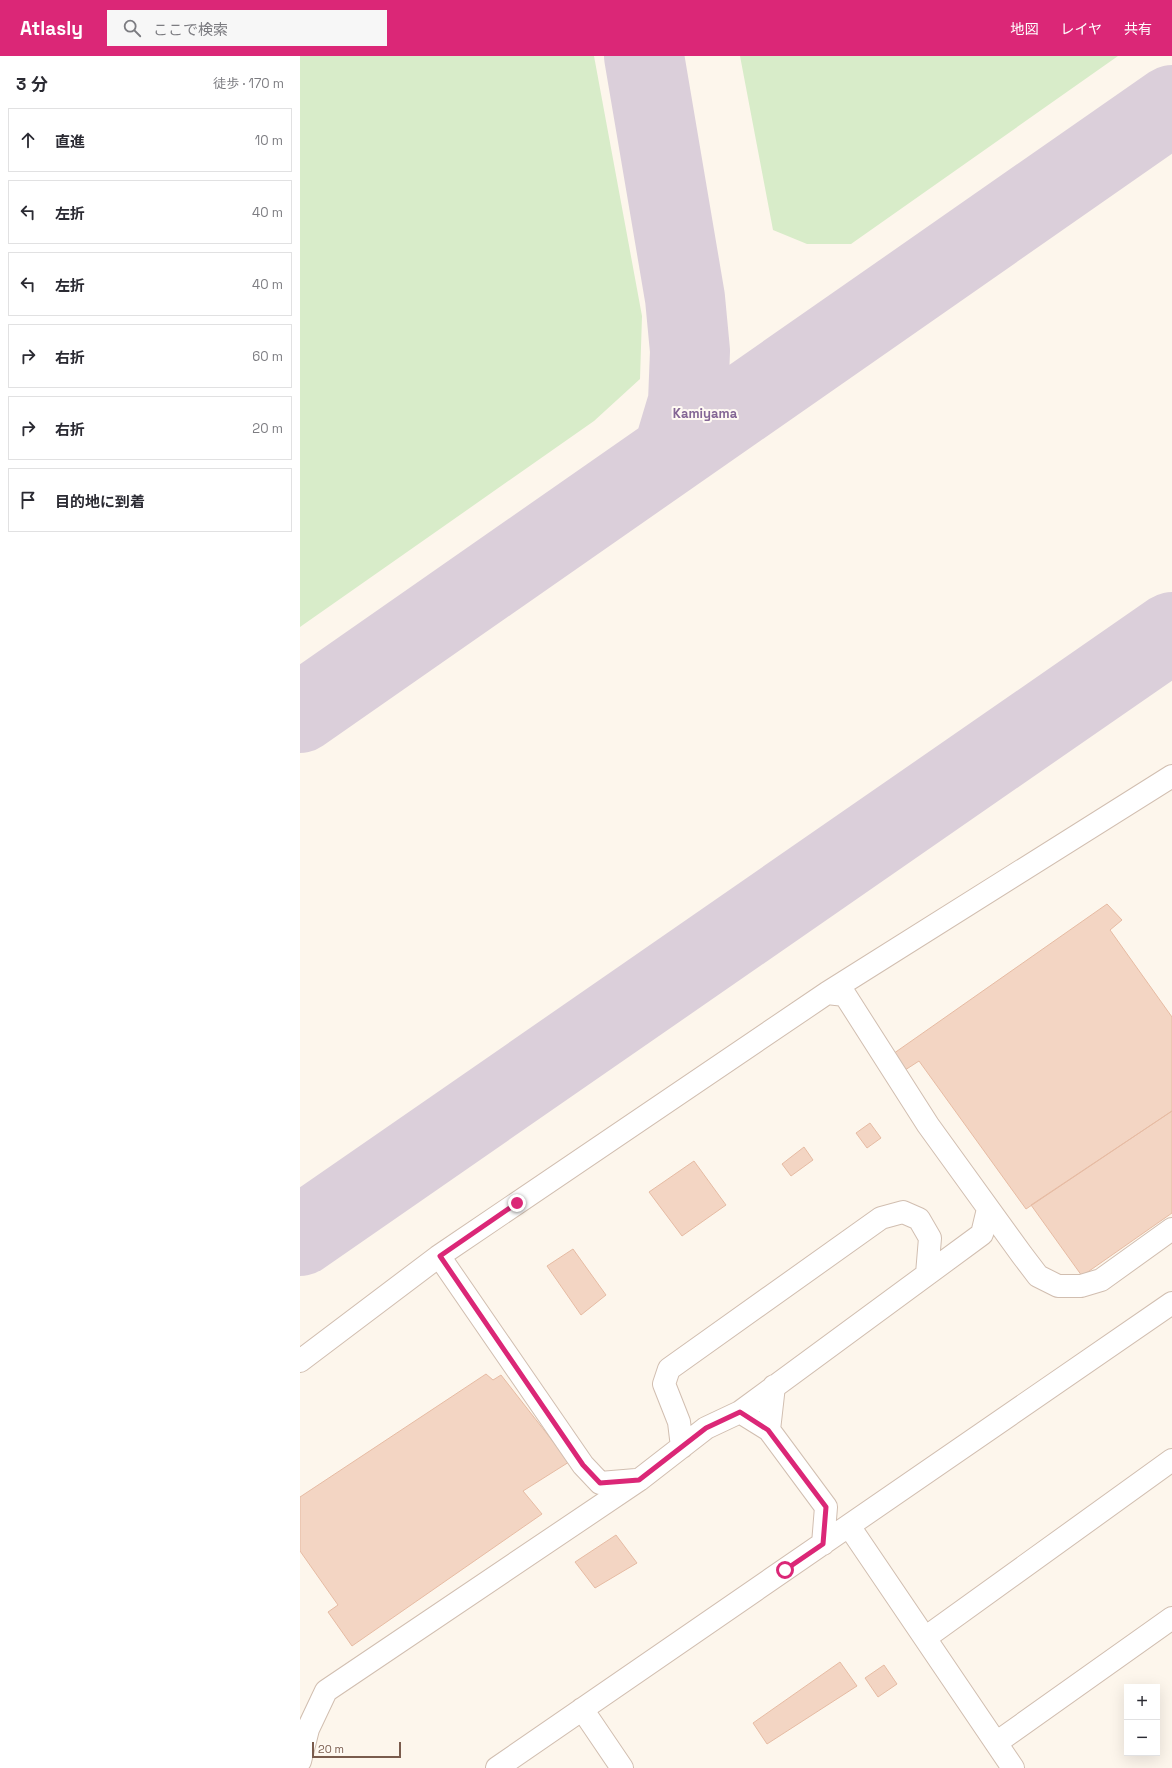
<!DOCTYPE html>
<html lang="ja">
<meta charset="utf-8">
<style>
:root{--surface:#fff;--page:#f7f7f7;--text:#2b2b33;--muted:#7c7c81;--line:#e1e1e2;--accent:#db2777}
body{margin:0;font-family:"Space Grotesk","Noto Sans JP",sans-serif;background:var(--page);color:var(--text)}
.controls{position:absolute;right:12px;bottom:12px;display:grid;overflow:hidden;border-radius:0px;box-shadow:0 4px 16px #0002}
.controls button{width:36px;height:36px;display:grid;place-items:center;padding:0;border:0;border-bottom:1px solid var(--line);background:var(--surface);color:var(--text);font:20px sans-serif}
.scale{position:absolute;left:12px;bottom:10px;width:89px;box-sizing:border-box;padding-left:4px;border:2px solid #7a5c4d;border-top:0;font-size:11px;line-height:14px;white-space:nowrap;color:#7a5c4d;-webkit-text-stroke:3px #fffaf3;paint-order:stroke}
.stop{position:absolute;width:12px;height:12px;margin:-9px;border:3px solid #db2777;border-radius:50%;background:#fff}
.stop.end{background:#db2777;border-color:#fff;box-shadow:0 1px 4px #0008}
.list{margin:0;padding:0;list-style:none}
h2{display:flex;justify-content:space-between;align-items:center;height:52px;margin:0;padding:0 16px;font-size:17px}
h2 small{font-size:13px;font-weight:400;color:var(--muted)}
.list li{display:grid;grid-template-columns:26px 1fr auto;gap:12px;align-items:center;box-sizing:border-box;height:64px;margin:0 8px 8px;padding:0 8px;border:1px solid var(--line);border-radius:0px}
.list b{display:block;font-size:15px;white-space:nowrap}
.list em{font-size:13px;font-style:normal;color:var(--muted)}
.icon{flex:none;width:22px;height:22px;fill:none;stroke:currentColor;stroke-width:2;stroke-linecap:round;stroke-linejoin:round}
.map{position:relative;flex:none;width:872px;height:1712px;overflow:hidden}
header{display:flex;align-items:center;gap:24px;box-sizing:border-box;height:56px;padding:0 20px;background:var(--accent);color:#fff}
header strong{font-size:19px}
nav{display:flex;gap:22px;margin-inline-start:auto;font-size:14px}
.search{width:280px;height:36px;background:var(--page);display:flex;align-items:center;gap:10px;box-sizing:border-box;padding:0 14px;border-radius:0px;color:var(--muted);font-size:15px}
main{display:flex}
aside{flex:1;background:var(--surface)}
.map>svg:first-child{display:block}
.green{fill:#d8ecc9}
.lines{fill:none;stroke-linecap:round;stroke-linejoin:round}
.taxiway{stroke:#dbcfda;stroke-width:80}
.building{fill:#f3d5c3;stroke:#e6bba3}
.minor-casing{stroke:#d1beb0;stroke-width:24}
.minor{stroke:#fff;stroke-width:22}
.route{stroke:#db2777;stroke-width:5}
.labels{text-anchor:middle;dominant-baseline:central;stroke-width:4;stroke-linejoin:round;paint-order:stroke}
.quarter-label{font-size:13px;font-weight:bold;fill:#846695;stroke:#fffaf3}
</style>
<header>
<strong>Atlasly</strong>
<div class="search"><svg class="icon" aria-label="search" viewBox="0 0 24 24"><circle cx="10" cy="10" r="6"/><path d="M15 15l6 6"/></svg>ここで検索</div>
<nav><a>地図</a><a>レイヤ</a><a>共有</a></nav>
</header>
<main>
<aside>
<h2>3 分<small>徒歩 · 170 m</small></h2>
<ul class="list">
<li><svg class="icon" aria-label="ahead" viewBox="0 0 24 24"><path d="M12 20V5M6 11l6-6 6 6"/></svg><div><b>直進</b></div><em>10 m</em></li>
<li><svg class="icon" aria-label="left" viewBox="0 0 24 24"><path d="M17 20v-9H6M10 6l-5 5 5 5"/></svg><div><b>左折</b></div><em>40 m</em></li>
<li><svg class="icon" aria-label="left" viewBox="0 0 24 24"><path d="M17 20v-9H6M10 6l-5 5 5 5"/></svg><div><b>左折</b></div><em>40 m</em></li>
<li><svg class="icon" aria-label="right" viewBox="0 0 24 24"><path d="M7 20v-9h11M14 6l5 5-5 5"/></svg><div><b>右折</b></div><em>60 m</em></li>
<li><svg class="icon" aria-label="right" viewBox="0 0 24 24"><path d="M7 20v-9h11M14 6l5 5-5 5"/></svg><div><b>右折</b></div><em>20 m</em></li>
<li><svg class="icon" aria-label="arrive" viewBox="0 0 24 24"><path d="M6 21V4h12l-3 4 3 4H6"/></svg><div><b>目的地に到着</b></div></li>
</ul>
</aside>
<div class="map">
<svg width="872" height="1712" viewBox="0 0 872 1712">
<rect width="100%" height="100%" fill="#fdf6ec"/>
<path class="green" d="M0,0H294L342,260L340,323L294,365L0,571Z
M440,0H818L551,188H507L473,174Z"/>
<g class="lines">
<path class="taxiway" d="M344,0L385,242L390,295L388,346L373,396
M0,657L872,49
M0,1180L872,576"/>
</g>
<path class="building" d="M807,848L822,864L810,874L872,961V1055L726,1153L619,1005L602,1016L590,1000Z
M872,1055V1157L782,1220L731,1149Z
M570,1067L581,1082L567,1092L556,1077Z
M504,1091L513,1104L491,1120L482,1108Z
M394,1105L426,1149L382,1180L349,1136Z
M273,1193L306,1239L281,1259L247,1210Z
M186,1318L193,1324L201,1319L269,1406L223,1435L242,1458L52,1590L28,1556L38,1549L0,1495V1441Z
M316,1479L337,1507L295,1532L275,1506Z
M540,1606L557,1630L467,1688L453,1667Z
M584,1609L597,1628L578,1641L565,1622Z"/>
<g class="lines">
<g class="minor-casing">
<path id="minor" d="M527,937L545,939L628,1069L722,1199L738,1220L758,1230H781L801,1224L872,1173
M139,1200L283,1409L300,1427L336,1424
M0,1305L139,1200L527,937L872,720
M440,1356L469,1374L526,1451L523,1488
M469,1374L474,1330
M382,1391L379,1366L364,1328L369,1313L581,1162L603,1156L619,1163L630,1182L627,1218
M549,1470L713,1712
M625,1582L872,1404
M282,1653L322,1712
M696,1687L872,1562
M0,1705L8,1673L26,1635L339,1424L406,1372L440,1356L682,1178L688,1153
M197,1712L872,1247"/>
</g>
<use href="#minor" class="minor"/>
</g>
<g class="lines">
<path class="route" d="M217,1147L140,1200L283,1409L300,1427L339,1424L406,1372L440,1356L468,1374L526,1451L523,1488L485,1514"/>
</g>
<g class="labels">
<g class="quarter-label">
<text x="405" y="357">Kamiyama</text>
</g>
</g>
</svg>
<div class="controls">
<button>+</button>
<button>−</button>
</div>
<div class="scale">20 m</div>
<div class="stop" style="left:485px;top:1514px"></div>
<div class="stop end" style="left:217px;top:1147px"></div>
</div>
</main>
